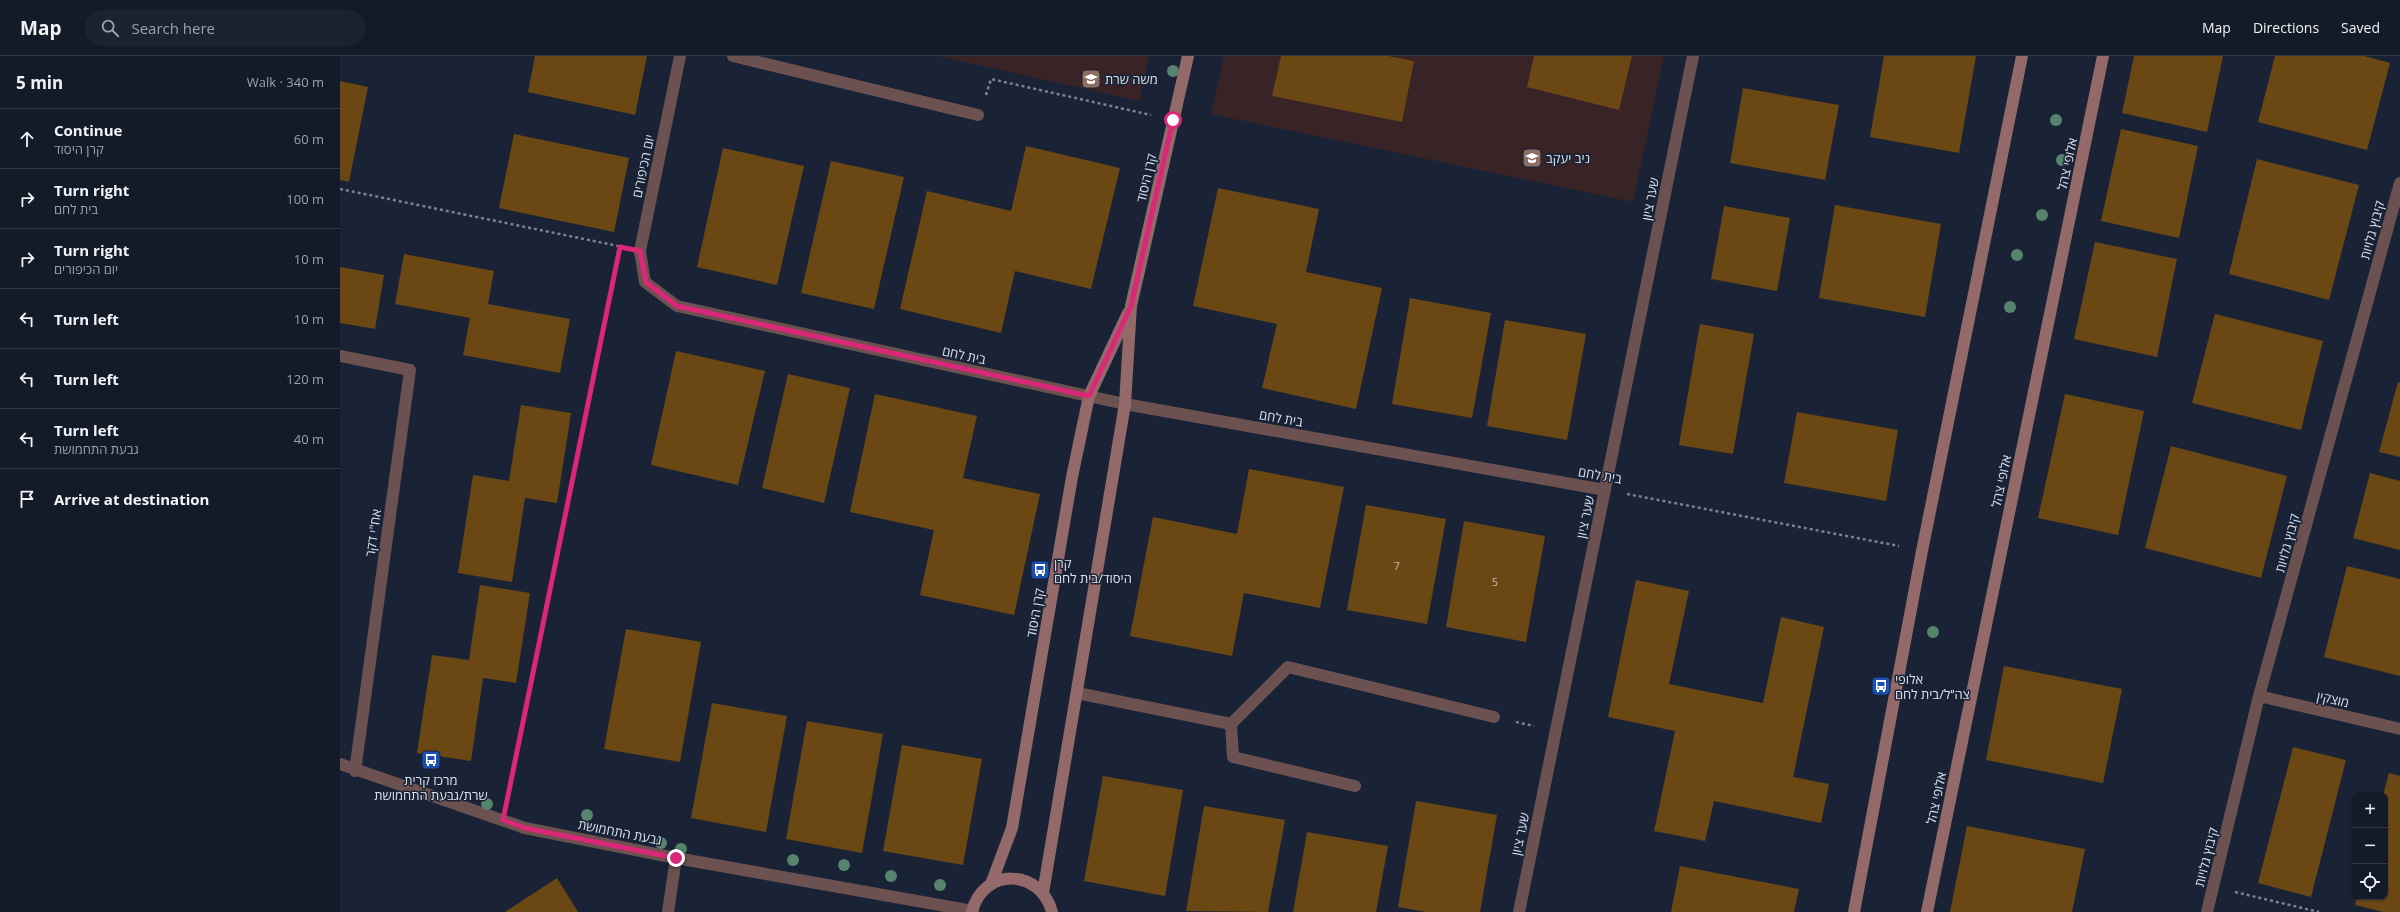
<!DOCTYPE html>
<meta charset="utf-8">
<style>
:root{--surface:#131a28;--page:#1c2330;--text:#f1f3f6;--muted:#9da1a8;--line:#323845}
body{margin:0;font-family:"Open Sans",Heebo,sans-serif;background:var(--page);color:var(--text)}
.controls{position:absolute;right:12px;bottom:12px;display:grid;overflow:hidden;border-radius:8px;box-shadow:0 1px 3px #0004}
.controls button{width:36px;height:36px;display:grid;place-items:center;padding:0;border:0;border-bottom:1px solid var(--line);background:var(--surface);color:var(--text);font:20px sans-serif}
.stop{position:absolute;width:12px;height:12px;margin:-9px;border:3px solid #db2777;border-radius:50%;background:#fff}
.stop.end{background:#db2777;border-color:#fff;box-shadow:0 1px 4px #0008}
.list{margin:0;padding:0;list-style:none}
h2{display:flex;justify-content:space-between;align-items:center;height:52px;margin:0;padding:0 16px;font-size:17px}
h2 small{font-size:13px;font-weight:400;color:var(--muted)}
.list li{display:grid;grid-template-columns:26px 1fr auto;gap:12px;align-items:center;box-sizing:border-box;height:60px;padding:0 16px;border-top:1px solid var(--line)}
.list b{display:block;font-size:15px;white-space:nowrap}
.list p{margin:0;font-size:13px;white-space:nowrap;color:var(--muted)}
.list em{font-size:13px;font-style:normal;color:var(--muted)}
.icon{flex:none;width:22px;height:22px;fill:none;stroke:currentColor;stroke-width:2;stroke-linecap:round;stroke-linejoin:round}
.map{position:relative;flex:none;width:2060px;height:856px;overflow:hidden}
header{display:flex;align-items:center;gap:24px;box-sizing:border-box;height:56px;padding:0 20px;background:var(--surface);border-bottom:1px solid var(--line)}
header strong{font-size:19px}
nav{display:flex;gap:22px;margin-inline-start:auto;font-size:14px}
.search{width:280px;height:36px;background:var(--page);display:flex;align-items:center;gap:10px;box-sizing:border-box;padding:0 14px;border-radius:22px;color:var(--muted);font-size:15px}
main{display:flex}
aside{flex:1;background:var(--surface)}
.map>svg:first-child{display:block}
.education{fill:#382427}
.building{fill:#6b4813}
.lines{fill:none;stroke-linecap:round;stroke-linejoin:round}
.path{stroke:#7a8392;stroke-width:2.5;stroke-dasharray:3 3;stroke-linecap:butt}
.lane{stroke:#6c5151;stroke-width:12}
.street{stroke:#6c5151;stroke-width:12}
.secondary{stroke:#94696a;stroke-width:12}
.tree{fill:#56846d}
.route{stroke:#db2777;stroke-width:5}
.labels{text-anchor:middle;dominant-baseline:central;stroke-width:3;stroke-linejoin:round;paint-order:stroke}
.number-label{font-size:11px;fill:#bdbab6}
.poi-label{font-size:13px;fill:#d8e0ec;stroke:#192335;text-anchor:start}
.street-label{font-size:13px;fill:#d8e0ec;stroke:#192335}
</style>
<header>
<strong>Map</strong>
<div class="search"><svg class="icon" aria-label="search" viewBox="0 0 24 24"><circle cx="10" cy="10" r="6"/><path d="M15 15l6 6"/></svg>Search here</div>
<nav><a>Map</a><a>Directions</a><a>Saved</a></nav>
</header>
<main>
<aside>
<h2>5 min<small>Walk · 340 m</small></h2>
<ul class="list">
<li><svg class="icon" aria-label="ahead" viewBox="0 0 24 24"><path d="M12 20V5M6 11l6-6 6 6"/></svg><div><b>Continue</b><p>קרן היסוד</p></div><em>60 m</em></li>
<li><svg class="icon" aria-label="right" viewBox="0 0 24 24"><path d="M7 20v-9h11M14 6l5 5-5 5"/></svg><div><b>Turn right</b><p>בית לחם</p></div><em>100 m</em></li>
<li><svg class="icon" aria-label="right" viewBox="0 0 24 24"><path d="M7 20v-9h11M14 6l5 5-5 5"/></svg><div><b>Turn right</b><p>יום הכיפורים</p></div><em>10 m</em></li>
<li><svg class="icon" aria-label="left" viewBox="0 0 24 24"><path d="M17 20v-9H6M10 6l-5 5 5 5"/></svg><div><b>Turn left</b></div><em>10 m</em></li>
<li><svg class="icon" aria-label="left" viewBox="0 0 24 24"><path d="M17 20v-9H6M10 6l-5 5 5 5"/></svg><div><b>Turn left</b></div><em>120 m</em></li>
<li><svg class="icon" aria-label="left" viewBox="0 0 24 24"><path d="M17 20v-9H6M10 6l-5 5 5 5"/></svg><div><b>Turn left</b><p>גבעת התחמושת</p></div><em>40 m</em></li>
<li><svg class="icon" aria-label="arrive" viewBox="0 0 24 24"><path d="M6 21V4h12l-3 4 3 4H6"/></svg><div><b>Arrive at destination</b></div></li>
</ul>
</aside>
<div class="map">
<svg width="2060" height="856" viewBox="0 0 2060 856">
<rect width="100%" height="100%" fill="#192335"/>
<path class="education" d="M598,0H809L799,45Z
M884,0H1324L1293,146L871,58Z"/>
<path class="building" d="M195,0H307L295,59L188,36Z
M941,0H1048L1074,5L1062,66L932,40Z
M1194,0H1292L1279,54L1187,31Z
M1544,0H1636L1619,97L1530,81Z
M1794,0H1883L1867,76L1782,57Z
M1935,0H2024L2050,7L2027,94L1918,66Z
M0,25L28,31L9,126L0,124Z
M1403,32L1499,49L1485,124L1390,107Z
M1781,73L1858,90L1839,182L1761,165Z
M174,78L289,102L274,176L159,152Z
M686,90L780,112L751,233L675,215L661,277L560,253L587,135L671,155Z
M383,92L464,110L437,229L357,211Z
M1917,103L2019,129L1989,244L1889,218Z
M491,105L564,121L534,253L461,237Z
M878,132L979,153L966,216L1042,232L1016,353L922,332L937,268L853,250Z
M1495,149L1601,168L1585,261L1479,242Z
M1384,150L1450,162L1437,235L1371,223Z
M1755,186L1837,203L1817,301L1734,283Z
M64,198L154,215L148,248L230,263L220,317L123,299L130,262L55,248Z
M0,211L44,219L35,273L0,267Z
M1070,242L1151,257L1132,362L1052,348Z
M1875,258L1983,285L1961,374L1852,347Z
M1165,264L1246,278L1227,384L1147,370Z
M1360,268L1414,278L1393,398L1339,389Z
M336,295L425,315L398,429L311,409Z
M448,318L510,332L484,447L422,432Z
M2058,326L2060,327V401L2039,396Z
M535,338L637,360L623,422L700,438L674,559L580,539L594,474L510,456Z
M1725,338L1804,355L1778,479L1698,462Z
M181,349L231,357L217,447L185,442L172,526L118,517L133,419L169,425Z
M1457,356L1558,374L1546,445L1444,427Z
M1831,390L1947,420L1921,522L1805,492Z
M909,413L1004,431L980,552L904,537L892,600L790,580L813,461L897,478Z
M2030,417L2060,425V494L2013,482Z
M1026,449L1106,463L1087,568L1007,554Z
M1124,465L1205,480L1186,586L1106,571Z
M2007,510L2060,523V620L1984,601Z
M1296,524L1349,535L1329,628L1423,647L1441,561L1484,571L1453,721L1489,728L1481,767L1374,745L1365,785L1314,775L1335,675L1268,661Z
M140,529L190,537L176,627L143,622L131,705L77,697L92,599L129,604Z
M286,573L361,586L340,706L264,693Z
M1664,610L1782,633L1763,727L1646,704Z
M372,647L447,660L426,776L351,762Z
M467,665L543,678L522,797L446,783Z
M562,689L642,703L623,809L543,795Z
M1953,691L2006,704L1971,841L1918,827Z
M2049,717L2060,720V856H2043L2015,849L2017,841H2045V739H2043Z
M763,720L843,734L825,840L744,825Z
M1076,745L1157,759L1140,856H1086L1058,851Z
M864,750L945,764L928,856L846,855Z
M1627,770L1745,793L1732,856H1610Z
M967,776L1048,790L1036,856H953Z
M1340,810L1459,833L1454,856H1331Z
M217,822L238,856H165Z"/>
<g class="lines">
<path class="path" d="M646,39L651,23L811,59
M0,133L278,190
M1287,438L1559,490
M1176,666L1194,670
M168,743L277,205
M1895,836L1979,856"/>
<path class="lane" d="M393,0L638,59
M737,637L891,668L893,701L1015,730
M891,668L948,611L1154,661
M328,856L336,802"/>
<path class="street" d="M340,0L300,195L305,226L337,250L785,348L1265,434
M0,300L70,314L15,715
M1919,640L2060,673
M0,708L185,772L336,802L633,855
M1179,856L1353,0
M1867,856L1919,640L2060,127"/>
<path class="secondary" d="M651,828L672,772L732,421L749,340L788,257
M703,837L785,348L791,250L848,0
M632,856C643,811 700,812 712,856
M1514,856L1582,495L1682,0
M1587,856L1763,0"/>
</g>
<g class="tree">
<circle cx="833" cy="15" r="6"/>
<circle cx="1716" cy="64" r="6"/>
<circle cx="1722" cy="104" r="6"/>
<circle cx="1702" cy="159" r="6"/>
<circle cx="1677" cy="199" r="6"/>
<circle cx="1670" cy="251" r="6"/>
<circle cx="1593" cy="576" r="6"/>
<circle cx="147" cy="748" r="6"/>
<circle cx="247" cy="759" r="6"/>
<circle cx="321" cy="787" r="6"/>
<circle cx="341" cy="793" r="6"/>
<circle cx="453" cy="804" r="6"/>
<circle cx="504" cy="809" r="6"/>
<circle cx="551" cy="820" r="6"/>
<circle cx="600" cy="829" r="6"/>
</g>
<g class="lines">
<path class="route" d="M336,802L185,772L163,764L280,191L300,195L306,226L337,250L749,340L791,250L833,64"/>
</g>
<defs>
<g id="school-square" transform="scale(1)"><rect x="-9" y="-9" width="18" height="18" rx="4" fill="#8d6e63" stroke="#192335"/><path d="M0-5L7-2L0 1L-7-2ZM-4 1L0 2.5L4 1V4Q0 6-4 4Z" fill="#fff"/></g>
<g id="bus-square" transform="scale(1)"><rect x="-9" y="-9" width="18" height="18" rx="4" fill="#1a4fb4" stroke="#192335"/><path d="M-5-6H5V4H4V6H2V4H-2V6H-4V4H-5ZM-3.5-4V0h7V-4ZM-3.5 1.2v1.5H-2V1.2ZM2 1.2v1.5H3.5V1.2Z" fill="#fff"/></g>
</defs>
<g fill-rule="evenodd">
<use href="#school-square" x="751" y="23"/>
<use href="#school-square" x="1192" y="102"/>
<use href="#bus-square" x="700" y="514"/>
<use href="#bus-square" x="1541" y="630"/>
<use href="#bus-square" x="91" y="704"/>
</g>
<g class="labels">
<g class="number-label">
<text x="1057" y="509">7</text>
<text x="1155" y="525">5</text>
</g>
<g class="poi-label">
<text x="765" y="23">משה שרת</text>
<text x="1206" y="102">ניב יעקב</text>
<text x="714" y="507">קרן<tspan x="714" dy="15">היסוד/בית לחם</tspan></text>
<text x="1555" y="623">אלופי<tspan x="1555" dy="15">צה״ל/בית לחם</tspan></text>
<text x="91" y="724" text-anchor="middle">מרכז קרית<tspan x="91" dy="15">שרת/גבעת התחמושת</tspan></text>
</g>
<g class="street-label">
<text transform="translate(1727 108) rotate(-78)">אלופי צהל</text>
<text transform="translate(303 110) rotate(-78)">יום הכיפורים</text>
<text transform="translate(806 122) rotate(-77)">קרן היסוד</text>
<text transform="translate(1310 143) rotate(-79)">שער ציון</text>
<text transform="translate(2032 174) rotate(-75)">קיבוץ גלויות</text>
<text transform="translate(624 299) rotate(12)">בית לחם</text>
<text transform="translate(941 362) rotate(10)">בית לחם</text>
<text transform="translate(1260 419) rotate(10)">בית לחם</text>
<text transform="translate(1661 425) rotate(-78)">אלופי צהל</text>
<text transform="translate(1245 461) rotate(-78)">שער ציון</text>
<text transform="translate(33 477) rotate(-82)">אח"י דקר</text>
<text transform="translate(1947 487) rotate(-75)">קיבוץ גלויות</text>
<text transform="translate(695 557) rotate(-80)">קרן היסוד</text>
<text transform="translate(1993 643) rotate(13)">מוצקין</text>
<text transform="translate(1596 742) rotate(-78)">אלופי צהל</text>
<text transform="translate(280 776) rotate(11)">גבעת התחמושת</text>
<text transform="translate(1180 778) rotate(-78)">שער ציון</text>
<text transform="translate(1866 801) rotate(-76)">קיבוץ גלויות</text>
</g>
</g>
</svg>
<div class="controls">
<button>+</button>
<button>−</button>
<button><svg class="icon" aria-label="locate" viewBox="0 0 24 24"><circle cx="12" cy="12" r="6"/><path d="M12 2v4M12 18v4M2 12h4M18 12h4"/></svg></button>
</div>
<div class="stop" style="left:833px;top:64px"></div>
<div class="stop end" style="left:336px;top:802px"></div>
</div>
</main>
